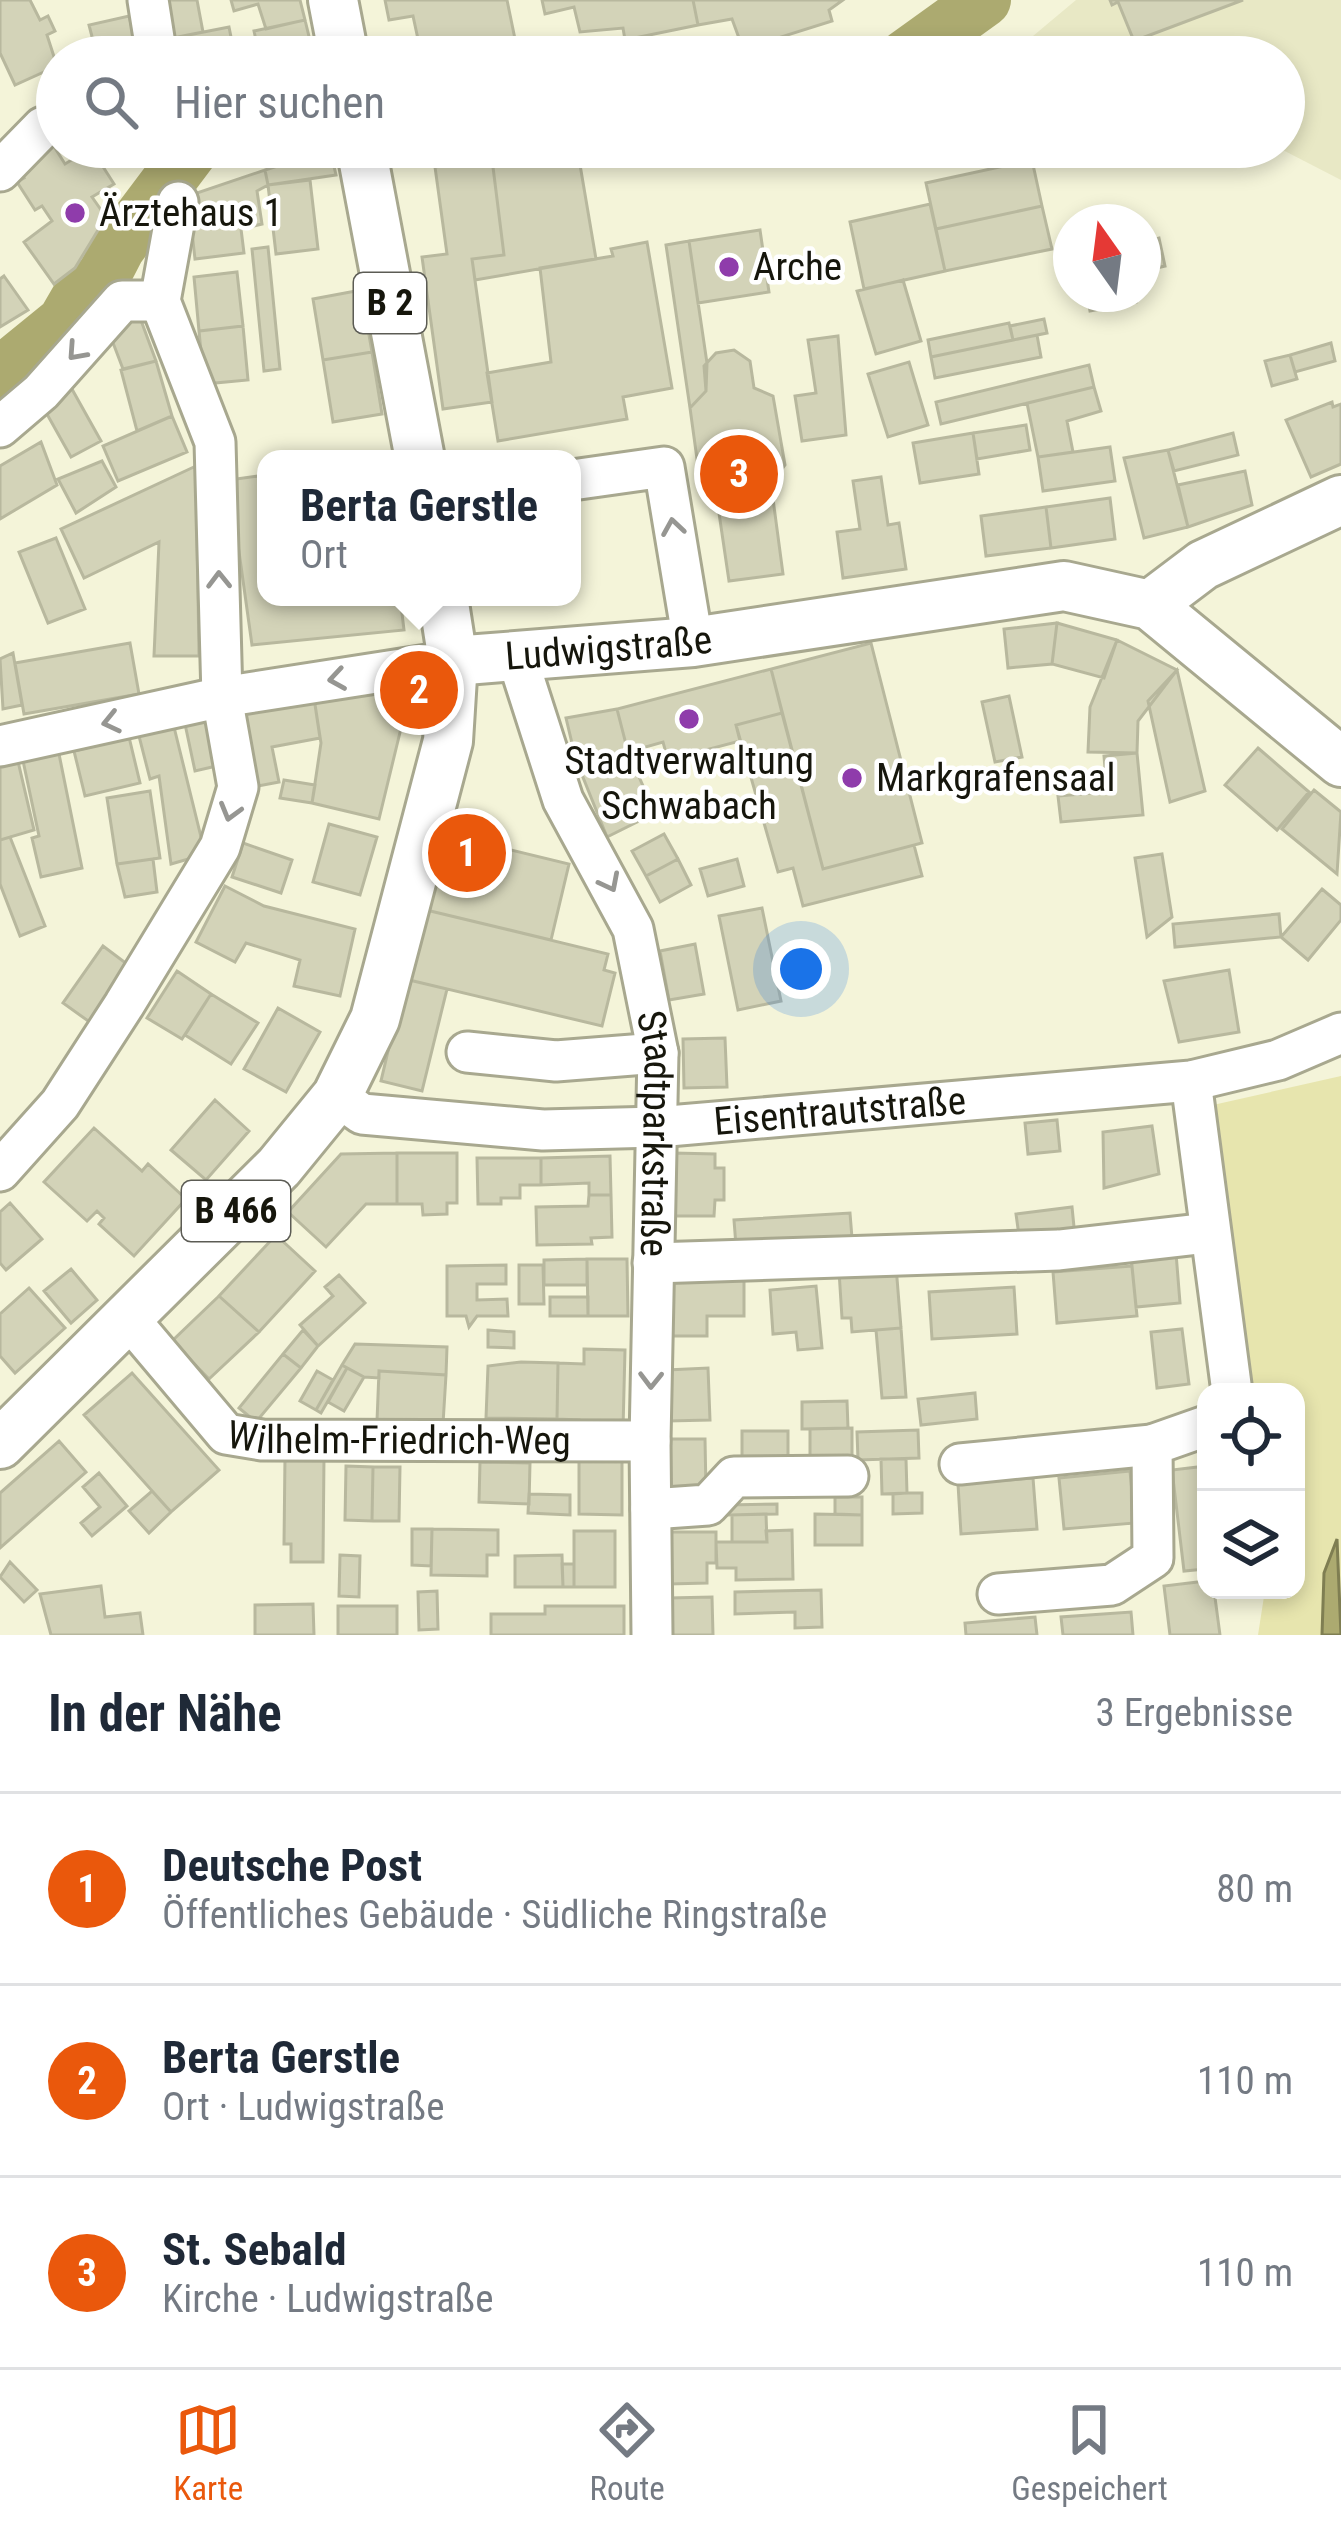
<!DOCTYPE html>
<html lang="de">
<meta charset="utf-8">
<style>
:root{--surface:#fff;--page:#f6f6f7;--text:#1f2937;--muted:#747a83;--line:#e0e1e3;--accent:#ea580c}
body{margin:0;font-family:"Roboto Condensed",sans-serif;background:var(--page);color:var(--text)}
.controls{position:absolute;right:36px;bottom:36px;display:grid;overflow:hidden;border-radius:24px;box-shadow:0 6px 18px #0003}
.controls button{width:108px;height:108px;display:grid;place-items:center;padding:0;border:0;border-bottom:3px solid var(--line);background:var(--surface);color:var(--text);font:60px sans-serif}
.compass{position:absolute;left:1053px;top:204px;width:108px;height:108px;border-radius:50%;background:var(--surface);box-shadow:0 6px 18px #0003;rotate:346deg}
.you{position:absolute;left:801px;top:969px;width:42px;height:42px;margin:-30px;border:9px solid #fff;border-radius:50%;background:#1a73e8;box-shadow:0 0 0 18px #1a73e833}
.badge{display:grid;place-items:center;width:78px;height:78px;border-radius:50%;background:var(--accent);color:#fff;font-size:39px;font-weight:700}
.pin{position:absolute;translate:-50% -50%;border:6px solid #fff;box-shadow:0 3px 12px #0006}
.popup{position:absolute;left:257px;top:450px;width:324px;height:156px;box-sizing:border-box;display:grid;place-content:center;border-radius:24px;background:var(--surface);filter:drop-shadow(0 3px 9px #0005);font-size:39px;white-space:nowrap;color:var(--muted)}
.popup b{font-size:45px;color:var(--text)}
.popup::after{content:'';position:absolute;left:50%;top:100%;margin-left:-24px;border:24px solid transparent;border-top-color:var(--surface)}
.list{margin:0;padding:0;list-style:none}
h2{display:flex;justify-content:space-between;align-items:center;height:156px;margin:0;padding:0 48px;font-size:51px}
h2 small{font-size:39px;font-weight:400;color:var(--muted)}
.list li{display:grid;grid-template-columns:78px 1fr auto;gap:36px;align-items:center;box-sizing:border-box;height:192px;padding:0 48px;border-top:3px solid var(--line)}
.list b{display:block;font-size:45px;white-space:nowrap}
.list p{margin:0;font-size:39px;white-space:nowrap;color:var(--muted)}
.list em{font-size:39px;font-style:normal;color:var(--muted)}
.icon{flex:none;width:66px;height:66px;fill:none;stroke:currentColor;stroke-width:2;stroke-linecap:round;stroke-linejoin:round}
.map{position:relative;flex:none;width:1341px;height:1635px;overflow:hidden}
.search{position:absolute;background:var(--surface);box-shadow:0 6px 18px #0003;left:36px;right:36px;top:36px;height:132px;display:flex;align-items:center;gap:30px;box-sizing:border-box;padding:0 42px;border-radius:66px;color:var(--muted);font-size:45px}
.sheet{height:732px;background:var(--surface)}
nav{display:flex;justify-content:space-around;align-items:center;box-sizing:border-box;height:168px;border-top:3px solid var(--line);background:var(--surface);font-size:33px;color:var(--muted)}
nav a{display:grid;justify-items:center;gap:6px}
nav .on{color:var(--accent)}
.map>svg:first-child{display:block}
.built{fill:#e8e8c5}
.green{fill:#e7e5ae}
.water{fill:#acaa70;stroke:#7f7e52;stroke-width:3}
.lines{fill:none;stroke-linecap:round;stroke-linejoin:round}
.river{stroke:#acaa70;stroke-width:54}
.building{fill:#d3d3b8;stroke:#b8b89e;stroke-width:3}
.minor-casing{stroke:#a8a88f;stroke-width:45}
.major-casing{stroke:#a8a88f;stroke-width:54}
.minor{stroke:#fff;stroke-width:39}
.major{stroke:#fff;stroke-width:48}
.oneway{stroke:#969692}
.poi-dot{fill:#8f3cab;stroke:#fff;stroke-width:4.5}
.labels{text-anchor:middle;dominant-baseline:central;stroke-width:9;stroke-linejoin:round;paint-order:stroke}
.shield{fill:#fff;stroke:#5c5c55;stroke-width:3}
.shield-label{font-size:36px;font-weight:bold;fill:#16160c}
.poi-label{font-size:39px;fill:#16160c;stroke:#fff;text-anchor:start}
.street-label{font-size:39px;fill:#16160c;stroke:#fff}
</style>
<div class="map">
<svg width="1341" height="1635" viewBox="0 0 1341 1635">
<rect width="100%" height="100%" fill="#f4f4d9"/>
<path class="built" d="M1076,0H1341V180L1277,147H1284V57H1008Z"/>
<path class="green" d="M1341,1076V1635H1258L1265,1590H1296V1392H1255L1218,1238L1213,1105Z"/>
<path class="water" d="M1337,1539L1341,1635H1322L1324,1573Z"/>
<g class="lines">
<path class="river" d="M905,57L984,0
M0,374L64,322L82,291L102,279L118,248L194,147"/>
</g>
<path class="building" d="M0,0H30L40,20L48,16L55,31L47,35L57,66L15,85L0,53Z
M155,0H197L203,32L163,40Z
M231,0H300L305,20L266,29L258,4L234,11Z
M385,0H507L515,39L421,53L413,16L389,20Z
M542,0H693L698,25L625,40L623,28L580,32L574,7L545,14Z
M693,0H843L829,10L832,21L743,49L732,19L698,25Z
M1110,0H1243L1134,41L1118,2L1112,5Z
M129,16L139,57H83L96,52L89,25Z
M305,20L314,57L259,54L254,31Z
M229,27L235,57H166L163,40Z
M50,140L65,164L91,148L114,184L92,197L106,217L75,268L54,284L24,242L52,221L42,206L35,210L17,182L24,178L14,163Z
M577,147L596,259L475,280L472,259L504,255L492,159Z
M330,149L336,175L268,185L265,170Z
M492,159L504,255L472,259L492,402L443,409L422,257L447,254L435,167Z
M1032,160L1042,206L936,229L926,183Z
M265,170L268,185L257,191L262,224L241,229L244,253L195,259L188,196Z
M310,180L318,249L276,254L268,185Z
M930,204L945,271L864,289L850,222Z
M1042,206L1052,249L945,271L936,229Z
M760,230L769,292L698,303L689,241Z
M1159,238L1165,266L1143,271V242Z
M689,241L707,363L706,391L690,408L666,245Z
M647,242L672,388L623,397L627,419L498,441L487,373L551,362L540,268L613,256L611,249Z
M268,247L280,369L264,371L252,249Z
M237,272L243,326L199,331L194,277Z
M4,276L28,310L0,327V279Z
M903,280L921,341L876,354L857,291Z
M361,290L372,352L323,360L313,299Z
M1087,294H1134L1136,302L1090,311Z
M139,315L156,361L123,369L107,327Z
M1044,319L1047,333L1013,340L1010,326Z
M1009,323L1013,340L931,357L928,340Z
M243,326L248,380L204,384L199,331Z
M1037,335L1041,357L935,378L931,357Z
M838,336L846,435L802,441L795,396L816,393L808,340Z
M1331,343L1335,361L1295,372L1290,355Z
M734,350L750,361L754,388L773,396L785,465L771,484L783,574L729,581L715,486L701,488L690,408L706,391L704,366L716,353Z
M372,352L382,414L333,422L323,360Z
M1290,355L1297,379L1272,386L1265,361Z
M156,361L172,416L137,431L121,370Z
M909,362L928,425L888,437L868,374Z
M1089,365L1094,387L941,424L936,402Z
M68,382L101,441L71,457L43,407Z
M1094,387L1101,411L1067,421L1073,452L1038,457L1027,403Z
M1332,402L1333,407L1341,404V464L1311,477L1286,420Z
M172,416L187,452L118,481L103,446Z
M1026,425L1030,450L977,459L973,433Z
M973,433L979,474L920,483L913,443Z
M1233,433L1238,455L1174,471L1168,450Z
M41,442L57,485L0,519V466Z
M1110,447L1115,481L1043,491L1038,457Z
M1168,450L1188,527L1144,538L1124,458Z
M102,461L116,487L76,513L58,479Z
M196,466L199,656H154L159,542L84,578L61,529Z
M1245,471L1252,505L1188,527L1178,485Z
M266,475V597H400L404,630L252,645L229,480Z
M881,477L888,525L899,523L906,569L843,578L837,532L860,529L853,481Z
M1110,498L1115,539L1051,548L1046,507Z
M1046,507L1051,548L986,556L981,516Z
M56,538L85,609L48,623L19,552Z
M1057,623L1052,664L1008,668L1004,629Z
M1057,623L1117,640L1104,678L1052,664Z
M1117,640L1177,670L1138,721L1137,753L1088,752L1090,707Z
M130,643L139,694L24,714L15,663Z
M871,643L922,843L823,869L771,669Z
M13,653L22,705L3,709L0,659Z
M771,669L782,713L736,725L740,741L668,760L663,742L628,752L617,709Z
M1177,670L1205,791L1170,802L1148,701Z
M411,687L379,819L312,803L321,743L314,698Z
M1009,696L1022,757L995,762L982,702Z
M314,698L320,738L272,747L279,782L248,788L234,712Z
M617,709L628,752L655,813L607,837L576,760L566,718Z
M782,713L823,869L914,845L922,876L803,906L793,868L778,872L736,725Z
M215,718L225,764L195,771L185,724Z
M174,727L202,841L192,858L171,864L159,776L150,779L139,736Z
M129,737L140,783L85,796L74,751Z
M1258,748L1309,792L1277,830L1225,785Z
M58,749L82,868L41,877L32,838L39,836L22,756Z
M1137,753L1143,815L1061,822L1058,796L1107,792L1104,756Z
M17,757L34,830L0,840V761Z
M284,780L315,785L312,803L280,798Z
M1314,790L1341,812L1337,874L1282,829Z
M150,791L160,858L117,864L107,798Z
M329,824L377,837L360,895L313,882Z
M441,833L569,864L551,940L422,909Z
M664,834L678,859L646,876L632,851Z
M10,837L45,926L20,936L0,884V840Z
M243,843L292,860L281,893L232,877Z
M1162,854L1172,917L1147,937L1135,858Z
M153,859L157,892L125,897L117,864Z
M678,859L691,885L660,902L646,876Z
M737,859L744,886L708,896L700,869Z
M225,886L264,906L355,929L340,996L294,986L300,960L246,943L235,962L196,942Z
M1322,889L1341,905V920L1308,960L1281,937Z
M762,908L781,1001L738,1010L719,916Z
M422,909L608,954L604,970L615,973L602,1026L405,979Z
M1279,914L1281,937L1175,947L1173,924Z
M695,944L704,994L669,1000L660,951Z
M103,946L131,967L91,1023L63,1003Z
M1229,970L1239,1032L1179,1042L1164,981Z
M177,971L211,994L182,1039L147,1018Z
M405,979L447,989L422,1091L381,1081Z
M211,994L258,1023L231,1064L185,1035Z
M278,1008L320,1032L286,1092L244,1069Z
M725,1038L727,1087L684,1088L683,1039Z
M215,1100L249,1131L206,1180L171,1150Z
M1057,1120L1060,1151L1028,1154L1025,1123Z
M1152,1126L1159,1174L1104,1188L1103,1132Z
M94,1128L142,1171L148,1164L186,1199L134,1256L99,1224L104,1218L97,1211L87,1221L44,1182Z
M397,1153V1204H366L326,1247L288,1212L341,1154Z
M397,1153H457V1203H447V1214L423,1215L422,1204H397Z
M673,1153L715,1154V1168H724V1200H715L714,1216H672Z
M610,1156L611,1195H589V1183L541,1185V1158Z
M477,1158H541V1185H520V1198H501V1204H478Z
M589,1195H611L612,1237L591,1238L592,1244L537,1245L536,1207L588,1206Z
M10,1203L42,1239L6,1270L0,1263V1212Z
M1072,1207L1075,1237L1020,1243L1016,1214Z
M850,1213L852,1238L736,1246L734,1220Z
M276,1235L315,1271L259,1332L219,1296Z
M1176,1253L1180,1303L1136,1307L1131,1257Z
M587,1259H627L628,1316H588Z
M587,1259V1285H544V1260Z
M506,1265V1284H477V1300L507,1299L508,1316H477L469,1327L466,1316H447V1266Z
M519,1265H543L544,1304H519Z
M896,1266L901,1328L852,1332L851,1318H842L839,1271Z
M1132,1266L1137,1316L1057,1323L1053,1272Z
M71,1269L97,1300L71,1323L44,1291Z
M339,1275L365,1303L318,1346L300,1325L333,1296L325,1287Z
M744,1275V1316H707V1336H667L666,1276Z
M816,1286L822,1348L798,1350L796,1332L773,1334L770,1290Z
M1014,1287L1017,1334L932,1339L929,1292Z
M29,1288L65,1328L15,1373L0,1356V1314Z
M219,1296L259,1332L209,1379L172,1341Z
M550,1297H588V1316H550Z
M901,1328L906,1397L882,1398L876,1330Z
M1182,1329L1189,1384L1157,1388L1151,1332Z
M303,1330L318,1346L301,1368L283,1354Z
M488,1330L514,1332V1348L488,1347Z
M355,1344L447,1347L446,1375L379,1371V1378L364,1377L342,1365Z
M584,1349L625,1350L623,1429L579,1428V1420L557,1419L558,1363L584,1364Z
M283,1354L301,1368L256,1422L239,1408Z
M521,1362L558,1363L557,1419L486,1418L488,1366Z
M342,1365L347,1368L321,1413L316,1410Z
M347,1368L364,1377L344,1411L328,1402Z
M708,1368L710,1420L668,1421L667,1370Z
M317,1371L333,1380L316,1410L300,1401Z
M379,1371L446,1375L443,1424L377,1421Z
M132,1373L219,1470L171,1512L84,1415Z
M975,1393L977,1419L921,1425L918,1399Z
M847,1401L848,1428L802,1429V1402Z
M852,1428V1460L810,1459V1429Z
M918,1430L919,1458L858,1460L857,1432Z
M742,1431H788V1458L742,1457Z
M666,1439H705L706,1491L667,1492Z
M59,1441L86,1472L0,1548V1493Z
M285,1456H324L323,1562H291V1544H284Z
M881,1459H906L907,1493L882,1494Z
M579,1460H622V1515L579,1514Z
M480,1462L530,1463L529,1504L479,1502Z
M346,1466L373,1467L372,1521L345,1520Z
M1206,1466V1569L1184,1571L1172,1470Z
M373,1467H400L399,1521H372Z
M1130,1471L1135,1523L1064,1529L1059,1478Z
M99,1473L127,1506L92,1536L81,1523L100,1507L83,1487Z
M1033,1478L1037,1529L961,1534L958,1484Z
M152,1491L171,1512L149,1533L129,1511Z
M907,1493H922V1513L893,1514V1494Z
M529,1494L570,1495V1515L528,1513Z
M835,1497H862V1515L835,1514Z
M777,1504V1514L728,1515L727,1505Z
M766,1514L767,1542H732V1515Z
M815,1514L862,1515V1545H815Z
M412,1529H432L431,1566L412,1565Z
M432,1529L498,1530V1555H487V1576L431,1575Z
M792,1530L793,1579L736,1580V1568H717L716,1542H767L766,1531Z
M574,1531H615V1587H574Z
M669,1532H716V1563H707V1583L669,1584Z
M340,1555L360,1556L359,1597L339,1596Z
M562,1555L563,1587H515V1556Z
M10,1562L37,1590L24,1602L0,1577Z
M562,1564H574V1587H563Z
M1206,1581V1590H1214L1220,1635H1170L1164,1586Z
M101,1586L105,1617L140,1613L143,1635H51L40,1594Z
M821,1590L822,1627L795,1628V1612L735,1614V1592Z
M437,1591L438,1629L419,1630L418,1592Z
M712,1597L713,1635H669V1598Z
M313,1604L314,1635H255V1605Z
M338,1606H397V1635H338Z
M545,1606H624V1635H491V1614H545Z
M1131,1612L1133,1635H1063L1061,1617Z
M1035,1617L1037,1635H966L965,1623Z"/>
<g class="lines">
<g class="minor-casing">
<g id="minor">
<path d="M148,0L157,57"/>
<path d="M0,171L43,127L57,125"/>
<path d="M0,427L41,392L122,301H160"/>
<path d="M572,480L664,467L693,642"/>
<path id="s1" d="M518,660L563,800L633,929L658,1053L650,1441L652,1635"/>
<path d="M0,746L222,697L453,661"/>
<path d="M467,1052L556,1061L658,1053"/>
<path d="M1191,1081L1232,1392"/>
<path id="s2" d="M337,1096L362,1114L543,1130L657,1127L1191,1081L1278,1060L1341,1033"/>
<path d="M0,1171L60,1104L124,1005L220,847L238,787L222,697L215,442L160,301L178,202"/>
<path d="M653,1263L1059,1250L1208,1233"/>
<path id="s3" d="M129,1319L226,1434L262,1440L650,1441"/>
<path d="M960,1464L1152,1445"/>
<path d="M651,1509L708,1505L734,1477L848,1476"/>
<path d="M998,1594L1112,1585L1153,1558L1152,1445L1206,1426"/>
</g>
</g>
<g class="major-casing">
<g id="major">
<path d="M333,0L344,57"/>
<path d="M361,147L420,459"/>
<path d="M1150,605L1203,565L1341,500"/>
<path id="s4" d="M453,661L693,642L1064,586L1150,605L1341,762"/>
<path d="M0,1444L279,1167L337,1096L375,1019L448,741L453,661L443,597"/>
</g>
</g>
<use href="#minor" class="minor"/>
<use href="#major" class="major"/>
</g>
<defs><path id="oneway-chevron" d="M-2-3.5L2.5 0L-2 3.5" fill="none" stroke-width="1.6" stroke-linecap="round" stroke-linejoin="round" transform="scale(3)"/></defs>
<g class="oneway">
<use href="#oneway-chevron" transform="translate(76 352) rotate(132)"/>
<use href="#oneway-chevron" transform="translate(673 527) rotate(-99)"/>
<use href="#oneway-chevron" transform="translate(219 580) rotate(-91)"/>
<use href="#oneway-chevron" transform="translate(337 679) rotate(171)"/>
<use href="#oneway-chevron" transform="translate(111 722) rotate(167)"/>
<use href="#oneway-chevron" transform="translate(230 812) rotate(106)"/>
<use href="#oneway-chevron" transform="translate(610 883) rotate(63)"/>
<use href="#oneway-chevron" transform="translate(651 1380) rotate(91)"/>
</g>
<g class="poi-dot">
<circle cx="75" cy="213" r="12"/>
<circle cx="729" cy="267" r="12"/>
<circle cx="689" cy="719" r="12"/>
<circle cx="852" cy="778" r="12"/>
</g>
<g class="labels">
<g class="shield">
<rect x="354" y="273" width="72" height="60" rx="9"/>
<rect x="182" y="1181" width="108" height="60" rx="9"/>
</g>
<g class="shield-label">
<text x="390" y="303">B 2</text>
<text x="236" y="1211">B 466</text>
</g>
<g class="poi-label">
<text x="99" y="213">Ärztehaus 1</text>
<text x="753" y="267">Arche</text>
<text x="689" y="761" text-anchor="middle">Stadtverwaltung<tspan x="689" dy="45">Schwabach</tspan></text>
<text x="876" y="778">Markgrafensaal</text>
</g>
<g class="street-label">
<text stroke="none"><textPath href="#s4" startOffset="156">Ludwigstraße</textPath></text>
<text stroke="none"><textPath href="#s2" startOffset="510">Eisentrautstraße</textPath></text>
<text stroke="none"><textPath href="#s1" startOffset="501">Stadtparkstraße</textPath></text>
<text stroke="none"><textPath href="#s3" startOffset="324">Wilhelm-Friedrich-Weg</textPath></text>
</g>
</g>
</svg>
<div class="controls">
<button><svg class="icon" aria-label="locate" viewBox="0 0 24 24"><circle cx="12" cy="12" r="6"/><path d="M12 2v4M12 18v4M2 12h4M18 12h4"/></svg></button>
<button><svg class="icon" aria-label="layers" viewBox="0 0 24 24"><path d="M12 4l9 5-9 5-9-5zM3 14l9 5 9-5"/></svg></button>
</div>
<svg class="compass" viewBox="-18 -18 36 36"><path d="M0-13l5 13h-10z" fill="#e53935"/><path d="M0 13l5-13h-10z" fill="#747a83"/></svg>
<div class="you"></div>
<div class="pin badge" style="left:467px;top:853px">1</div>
<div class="pin badge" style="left:419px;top:690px">2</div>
<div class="popup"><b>Berta Gerstle</b>Ort</div>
<div class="pin badge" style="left:739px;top:474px">3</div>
<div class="search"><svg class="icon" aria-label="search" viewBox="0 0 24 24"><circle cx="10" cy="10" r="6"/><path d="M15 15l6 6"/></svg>Hier suchen</div>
</div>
<section class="sheet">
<h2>In der Nähe<small>3 Ergebnisse</small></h2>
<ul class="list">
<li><span class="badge">1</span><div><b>Deutsche Post</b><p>Öffentliches Gebäude · Südliche Ringstraße</p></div><em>80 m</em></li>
<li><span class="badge">2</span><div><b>Berta Gerstle</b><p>Ort · Ludwigstraße</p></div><em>110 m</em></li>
<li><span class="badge">3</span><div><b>St. Sebald</b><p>Kirche · Ludwigstraße</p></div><em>110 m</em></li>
</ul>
</section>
<nav>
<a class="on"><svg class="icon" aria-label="map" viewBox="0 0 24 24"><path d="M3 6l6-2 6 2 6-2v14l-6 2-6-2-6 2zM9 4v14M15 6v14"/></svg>Karte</a>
<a><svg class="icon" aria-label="directions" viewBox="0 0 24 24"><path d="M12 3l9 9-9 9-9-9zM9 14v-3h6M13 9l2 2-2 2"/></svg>Route</a>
<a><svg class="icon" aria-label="saved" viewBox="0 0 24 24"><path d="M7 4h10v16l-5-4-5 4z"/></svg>Gespeichert</a>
</nav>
